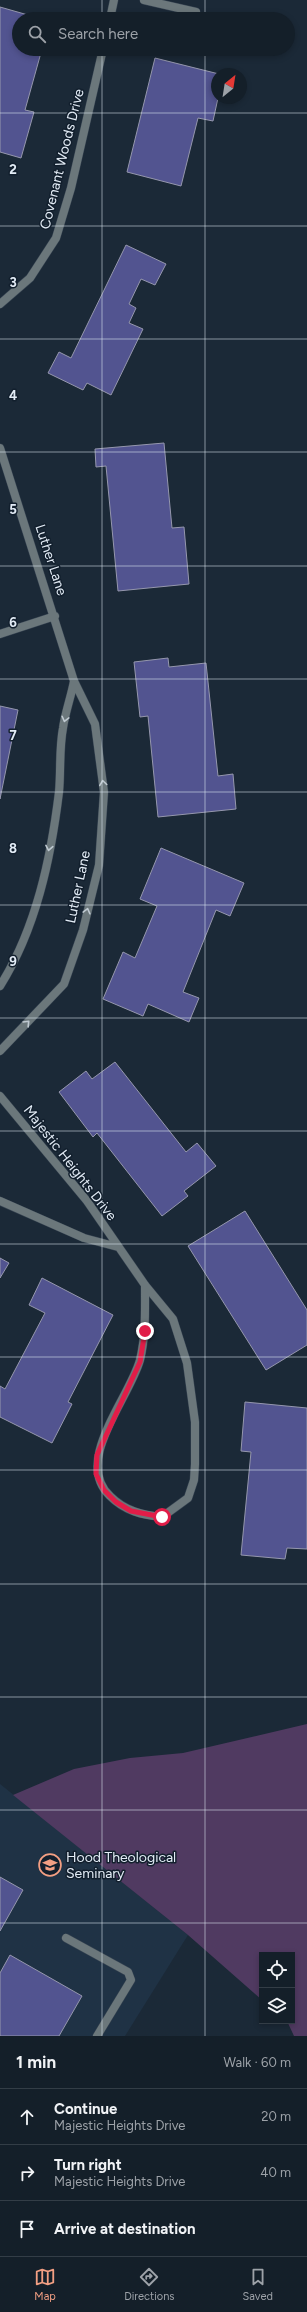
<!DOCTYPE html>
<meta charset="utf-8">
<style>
:root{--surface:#141f29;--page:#212c35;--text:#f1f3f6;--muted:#9da2a8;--line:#333d46;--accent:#f39f83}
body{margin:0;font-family:Figtree,sans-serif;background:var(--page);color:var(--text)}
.controls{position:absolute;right:12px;bottom:12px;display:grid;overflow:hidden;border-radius:0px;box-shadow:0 2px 6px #0003}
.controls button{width:36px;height:36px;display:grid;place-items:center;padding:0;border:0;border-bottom:1px solid var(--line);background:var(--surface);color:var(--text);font:20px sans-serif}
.compass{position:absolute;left:211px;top:68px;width:36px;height:36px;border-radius:50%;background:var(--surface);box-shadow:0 2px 6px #0003;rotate:30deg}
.stop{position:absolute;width:12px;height:12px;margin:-9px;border:3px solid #e11d48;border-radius:50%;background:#fff}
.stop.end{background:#e11d48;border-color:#fff;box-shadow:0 1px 4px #0008}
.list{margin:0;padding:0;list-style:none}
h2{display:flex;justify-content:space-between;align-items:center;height:52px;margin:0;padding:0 16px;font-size:17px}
h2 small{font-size:13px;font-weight:400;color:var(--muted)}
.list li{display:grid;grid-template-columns:26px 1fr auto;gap:12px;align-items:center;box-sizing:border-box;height:56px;padding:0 16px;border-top:1px solid var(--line)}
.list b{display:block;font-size:15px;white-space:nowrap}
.list p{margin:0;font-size:13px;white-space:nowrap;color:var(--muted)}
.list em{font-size:13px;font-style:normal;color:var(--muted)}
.icon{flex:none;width:22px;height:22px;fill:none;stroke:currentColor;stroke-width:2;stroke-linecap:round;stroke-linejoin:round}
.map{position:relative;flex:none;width:307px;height:2036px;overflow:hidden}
.search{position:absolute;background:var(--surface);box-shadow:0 2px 6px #0003;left:12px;right:12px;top:12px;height:44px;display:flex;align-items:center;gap:10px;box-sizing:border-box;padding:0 14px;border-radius:22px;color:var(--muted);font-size:15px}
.sheet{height:220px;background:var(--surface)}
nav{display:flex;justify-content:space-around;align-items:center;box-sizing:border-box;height:56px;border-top:1px solid var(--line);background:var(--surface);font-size:11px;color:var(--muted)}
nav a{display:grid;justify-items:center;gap:2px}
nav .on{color:var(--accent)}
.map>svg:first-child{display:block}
.built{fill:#1f3245}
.green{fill:#503a61}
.building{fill:#525490;stroke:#9597ad}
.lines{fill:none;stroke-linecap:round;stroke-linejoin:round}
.lane-casing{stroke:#374452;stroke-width:9}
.street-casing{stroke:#374452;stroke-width:9}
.lane{stroke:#6b777b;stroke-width:8}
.street{stroke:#6b777b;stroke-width:8}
.oneway{stroke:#bfc9d1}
.route{stroke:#e11d48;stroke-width:5}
.grid{fill:none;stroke:#e3ecf6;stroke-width:1;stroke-opacity:0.55}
.labels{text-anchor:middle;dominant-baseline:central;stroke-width:3;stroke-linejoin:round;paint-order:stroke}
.street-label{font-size:14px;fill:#e3ecf6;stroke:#121f2d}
.poi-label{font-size:14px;fill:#e3ecf6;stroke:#121f2d;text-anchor:start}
.grid-label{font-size:13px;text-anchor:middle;font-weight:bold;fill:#e3ecf6;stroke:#121f2d;stroke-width:3;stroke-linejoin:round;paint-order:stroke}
</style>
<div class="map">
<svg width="307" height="2036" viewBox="0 0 307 2036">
<rect width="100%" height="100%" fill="#1b2937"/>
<path class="built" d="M0,1784L188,1935L125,2036H0Z"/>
<path class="green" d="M307,1724V2036H294L287,2021H292V1955H262V2000L188,1935L13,1795L74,1769L130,1758L183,1753Z"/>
<path class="building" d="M0,7L42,19H19V49H42L25,110L34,112L21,158L0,152Z
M155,58L219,74H217L218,98L213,121L198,118L181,186L127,172Z
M126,245L166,264L155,285L141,279L129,304L136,308L129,323L143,329L111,395L87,383L83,390L48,373L59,352L71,358Z
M164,443L172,528L184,527L189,584L118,591L106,466L96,467L95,449Z
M168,658L169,667L206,663L218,776L233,774L236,809L158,817L148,716L140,717L134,662Z
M0,706L18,710L0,799Z
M161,848L244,883L230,916L216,910L183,992L199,998L189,1022L148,1004L143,1016L103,999L123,952L135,958L157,906L140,899Z
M115,1062L186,1152L197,1143L216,1166L184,1191L188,1196L162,1216L97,1133L93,1137L59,1092L86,1071L92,1079Z
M245,1211L307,1310V1345L266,1370L188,1246Z
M0,1258L9,1263L0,1278Z
M42,1278L113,1315L68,1402L72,1404L52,1443L0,1417V1386L5,1389L45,1313L29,1305Z
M245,1402L307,1408V1549L287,1548L285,1559L241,1555L251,1452L241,1451Z
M0,1877L23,1890L0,1931Z
M10,1955L82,1996L59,2036H0V1973Z"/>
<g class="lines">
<g class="lane-casing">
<path id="lane" d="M66,1938L128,1972L131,1980L97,2036"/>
</g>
<g class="street-casing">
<path id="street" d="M144,0L196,12
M110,19L114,0
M0,304L30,278L56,238L71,188L103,49
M0,448L74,681L95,724L104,792L99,865L83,930L64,984L0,1051
M0,634L55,616
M0,986C36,929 51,858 59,792C61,771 59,749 63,728C65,713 71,697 74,681
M0,1096L87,1201L145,1285L173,1319L187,1363L195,1422V1464L194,1480L188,1498L162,1517C142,1515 125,1511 110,1496C73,1461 129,1399 140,1360C146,1335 145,1310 145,1285
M0,1201L84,1238L118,1247"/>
</g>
<use href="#lane" class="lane"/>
<use href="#street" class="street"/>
</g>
<defs><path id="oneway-chevron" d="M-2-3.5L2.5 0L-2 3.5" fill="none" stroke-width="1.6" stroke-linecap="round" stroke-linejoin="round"/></defs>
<g class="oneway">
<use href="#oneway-chevron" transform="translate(65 719) rotate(104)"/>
<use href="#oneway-chevron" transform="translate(103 783) rotate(-98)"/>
<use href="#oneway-chevron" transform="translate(49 848) rotate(100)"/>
<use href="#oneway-chevron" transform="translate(87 911) rotate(-76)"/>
<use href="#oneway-chevron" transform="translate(27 1023) rotate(-46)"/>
</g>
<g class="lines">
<path class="route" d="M145,1331L140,1362L97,1455L96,1474L104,1490L116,1502L131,1511L162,1517"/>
</g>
<path class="grid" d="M102,0V19M205,0V19M102,49V2036M205,49V2036M0,113H307M0,226H307M0,339H307M0,452H307M0,566H307M0,679H307M0,792H307M0,905H307M0,1018H307M0,1131H307M0,1244H307M0,1357H307M0,1470H307M0,1584H307M0,1697H307M0,1810H307M0,1923H307"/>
<defs>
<g id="university-ring" transform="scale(1.15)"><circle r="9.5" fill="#121f2d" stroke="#f39f83" stroke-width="1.5"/><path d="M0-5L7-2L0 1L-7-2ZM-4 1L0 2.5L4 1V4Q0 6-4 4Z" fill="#f39f83"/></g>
</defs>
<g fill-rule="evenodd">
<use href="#university-ring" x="50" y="1865"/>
</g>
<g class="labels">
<g class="street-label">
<text transform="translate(62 159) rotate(-76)">Covenant Woods Drive</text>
<text transform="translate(51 560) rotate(72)">Luther Lane</text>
<text transform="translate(78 887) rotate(-78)">Luther Lane</text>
<text transform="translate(70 1163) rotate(52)">Majestic Heights Drive</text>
</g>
<g class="poi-label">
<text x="66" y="1857">Hood Theological<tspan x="66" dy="16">Seminary</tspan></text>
</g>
</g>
<g class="grid-label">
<text x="13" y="174">2</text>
<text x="13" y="287">3</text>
<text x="13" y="400">4</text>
<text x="13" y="514">5</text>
<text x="13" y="627">6</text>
<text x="13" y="740">7</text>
<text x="13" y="853">8</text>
<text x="13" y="966">9</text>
</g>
</svg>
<div class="controls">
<button><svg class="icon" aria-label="locate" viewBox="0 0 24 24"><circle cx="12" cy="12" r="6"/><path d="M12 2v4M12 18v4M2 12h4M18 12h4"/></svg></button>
<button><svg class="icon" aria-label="layers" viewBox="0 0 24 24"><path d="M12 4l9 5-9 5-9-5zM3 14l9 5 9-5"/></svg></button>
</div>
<svg class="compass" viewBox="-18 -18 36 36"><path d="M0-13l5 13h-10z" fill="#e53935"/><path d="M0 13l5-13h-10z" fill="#9da2a8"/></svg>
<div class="stop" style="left:162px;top:1517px"></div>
<div class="stop end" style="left:145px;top:1331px"></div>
<div class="search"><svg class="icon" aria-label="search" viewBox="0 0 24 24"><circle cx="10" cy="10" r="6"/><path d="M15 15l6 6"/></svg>Search here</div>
</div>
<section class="sheet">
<h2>1 min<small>Walk · 60 m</small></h2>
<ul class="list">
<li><svg class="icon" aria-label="ahead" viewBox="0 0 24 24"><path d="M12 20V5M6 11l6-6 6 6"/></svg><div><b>Continue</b><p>Majestic Heights Drive</p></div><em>20 m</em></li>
<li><svg class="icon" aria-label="right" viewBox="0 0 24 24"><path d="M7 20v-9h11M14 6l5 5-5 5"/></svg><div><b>Turn right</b><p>Majestic Heights Drive</p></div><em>40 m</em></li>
<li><svg class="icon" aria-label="arrive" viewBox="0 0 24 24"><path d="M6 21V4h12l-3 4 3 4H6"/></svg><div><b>Arrive at destination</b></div></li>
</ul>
</section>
<nav>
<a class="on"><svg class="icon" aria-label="map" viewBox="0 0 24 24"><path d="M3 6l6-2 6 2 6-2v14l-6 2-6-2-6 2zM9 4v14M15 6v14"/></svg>Map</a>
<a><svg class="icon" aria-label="directions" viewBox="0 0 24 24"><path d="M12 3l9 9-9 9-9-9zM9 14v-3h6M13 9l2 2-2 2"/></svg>Directions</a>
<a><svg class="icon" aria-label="saved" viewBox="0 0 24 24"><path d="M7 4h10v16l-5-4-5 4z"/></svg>Saved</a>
</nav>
